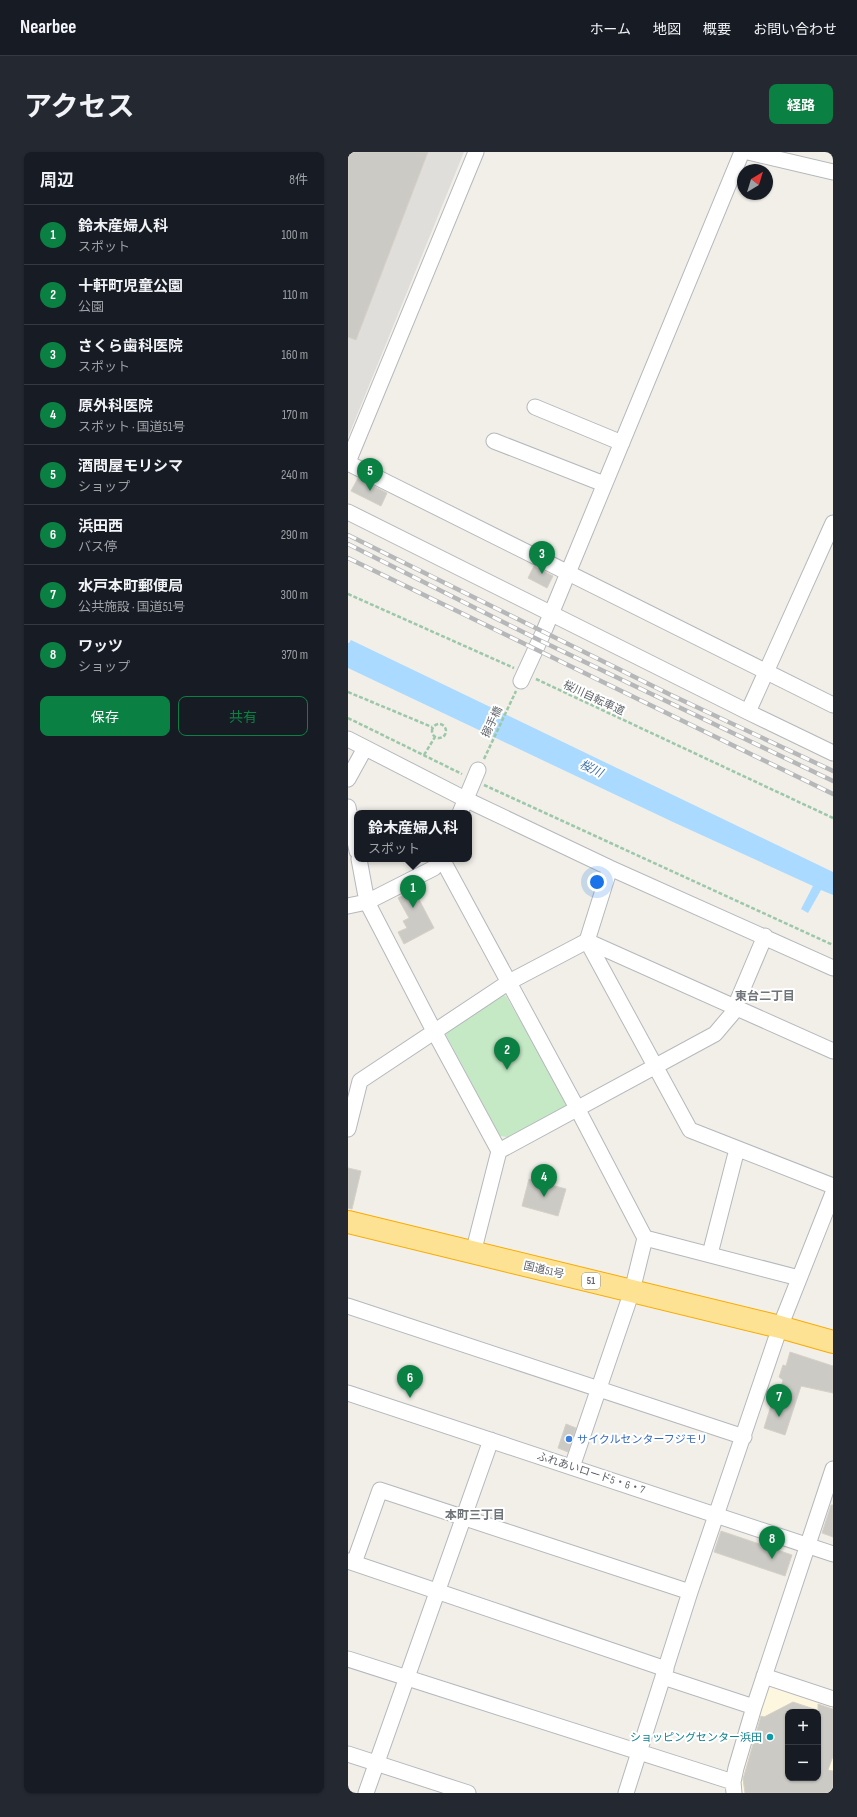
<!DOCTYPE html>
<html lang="ja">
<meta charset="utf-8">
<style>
:root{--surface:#171b24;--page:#242831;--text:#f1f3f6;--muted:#9ea1a6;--line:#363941;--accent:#0b8043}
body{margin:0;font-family:"Sofia Sans Condensed","Noto Sans JP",sans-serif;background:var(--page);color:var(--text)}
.controls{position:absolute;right:12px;bottom:12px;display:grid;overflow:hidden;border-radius:8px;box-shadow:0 1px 3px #0004}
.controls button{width:36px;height:36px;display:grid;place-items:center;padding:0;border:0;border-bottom:1px solid var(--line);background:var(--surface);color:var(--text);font:20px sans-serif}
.compass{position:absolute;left:389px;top:12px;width:36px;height:36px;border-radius:50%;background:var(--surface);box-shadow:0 1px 3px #0004;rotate:38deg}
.you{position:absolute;left:249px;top:730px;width:14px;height:14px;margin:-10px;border:3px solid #fff;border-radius:50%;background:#1a73e8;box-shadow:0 0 0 6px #1a73e833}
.badge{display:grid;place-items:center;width:26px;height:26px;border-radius:50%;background:var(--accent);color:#fff;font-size:13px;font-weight:700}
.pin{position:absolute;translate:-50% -33px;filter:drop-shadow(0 1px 2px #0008)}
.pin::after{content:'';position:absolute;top:21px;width:14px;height:12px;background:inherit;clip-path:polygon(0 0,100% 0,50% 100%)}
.popup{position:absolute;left:6px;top:658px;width:118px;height:52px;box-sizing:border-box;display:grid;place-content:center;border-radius:8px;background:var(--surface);filter:drop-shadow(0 1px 3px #0005);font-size:13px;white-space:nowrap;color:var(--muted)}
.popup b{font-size:15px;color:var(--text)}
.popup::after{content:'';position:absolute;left:50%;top:100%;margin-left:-8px;border:8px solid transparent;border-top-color:var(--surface)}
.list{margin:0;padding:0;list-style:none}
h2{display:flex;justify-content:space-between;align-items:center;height:52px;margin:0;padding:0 16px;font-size:17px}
h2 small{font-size:13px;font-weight:400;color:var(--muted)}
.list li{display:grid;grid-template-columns:26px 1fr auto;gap:12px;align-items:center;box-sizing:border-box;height:60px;padding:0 16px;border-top:1px solid var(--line)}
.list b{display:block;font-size:15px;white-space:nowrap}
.list p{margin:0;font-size:13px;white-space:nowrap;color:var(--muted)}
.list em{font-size:13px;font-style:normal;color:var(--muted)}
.actions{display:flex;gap:8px;padding:12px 16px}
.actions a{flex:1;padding:9px 0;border:1px solid var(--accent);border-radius:8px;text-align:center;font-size:14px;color:var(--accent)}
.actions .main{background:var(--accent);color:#fff}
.map{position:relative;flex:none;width:485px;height:1641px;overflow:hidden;border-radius:8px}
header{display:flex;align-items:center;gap:24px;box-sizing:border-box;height:56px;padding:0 20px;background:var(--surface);border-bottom:1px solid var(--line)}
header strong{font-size:19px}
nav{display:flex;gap:22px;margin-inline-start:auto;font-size:14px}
.intro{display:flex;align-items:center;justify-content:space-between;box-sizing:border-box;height:96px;padding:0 24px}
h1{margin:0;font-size:28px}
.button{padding:10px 18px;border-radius:8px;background:var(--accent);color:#fff;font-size:14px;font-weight:700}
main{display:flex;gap:24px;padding:0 24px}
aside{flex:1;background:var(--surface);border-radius:8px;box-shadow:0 1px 3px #0004}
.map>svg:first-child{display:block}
.commercial{fill:#fef7e0;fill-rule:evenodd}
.industrial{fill:#e0deda}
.green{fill:#c5e8c5}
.water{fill:#aadaff}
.building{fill:#cccac5;stroke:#d6d1c6}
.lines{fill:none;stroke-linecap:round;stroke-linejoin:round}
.minor-casing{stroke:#b5b8bc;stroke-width:17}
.highway-casing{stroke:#f9ab00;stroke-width:24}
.path{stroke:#9cc7a9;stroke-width:2.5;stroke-dasharray:4 2;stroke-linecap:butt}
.minor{stroke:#fff;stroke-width:15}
.highway{stroke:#fde293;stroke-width:22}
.rail-casing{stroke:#b6b7b8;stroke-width:4.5}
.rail{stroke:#fff;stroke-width:3;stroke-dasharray:9;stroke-linecap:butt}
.shop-dot{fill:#3f7fe0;stroke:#fff;stroke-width:1.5}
.culture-dot{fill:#0f9aa8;stroke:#fff;stroke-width:1.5}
.labels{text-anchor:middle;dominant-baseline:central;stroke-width:4;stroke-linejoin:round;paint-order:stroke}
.shield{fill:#fff;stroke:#8f9295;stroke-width:1}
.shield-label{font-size:10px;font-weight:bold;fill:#5f6368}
.street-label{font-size:11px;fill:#5f6368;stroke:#fff}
.shop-label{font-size:11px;fill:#366cbe;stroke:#fff;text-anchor:start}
.culture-label{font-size:11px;fill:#0d838f;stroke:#fff;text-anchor:end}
.water-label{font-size:12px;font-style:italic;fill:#4174aa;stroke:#fff}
.neighbourhood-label{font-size:12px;font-weight:bold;fill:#70757a;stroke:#fff}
</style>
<header>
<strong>Nearbee</strong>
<nav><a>ホーム</a><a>地図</a><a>概要</a><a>お問い合わせ</a></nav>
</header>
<div class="intro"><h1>アクセス</h1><a class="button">経路</a></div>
<main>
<aside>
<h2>周辺<small>8件</small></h2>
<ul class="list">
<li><span class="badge">1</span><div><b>鈴木産婦人科</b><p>スポット</p></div><em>100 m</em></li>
<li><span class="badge">2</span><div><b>十軒町児童公園</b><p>公園</p></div><em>110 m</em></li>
<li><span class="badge">3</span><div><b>さくら歯科医院</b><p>スポット</p></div><em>160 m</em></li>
<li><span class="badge">4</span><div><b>原外科医院</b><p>スポット · 国道51号</p></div><em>170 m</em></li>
<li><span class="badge">5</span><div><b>酒問屋モリシマ</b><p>ショップ</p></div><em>240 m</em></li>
<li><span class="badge">6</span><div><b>浜田西</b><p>バス停</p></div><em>290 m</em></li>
<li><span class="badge">7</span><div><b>水戸本町郵便局</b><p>公共施設 · 国道51号</p></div><em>300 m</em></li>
<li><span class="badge">8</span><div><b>ワッツ</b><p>ショップ</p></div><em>370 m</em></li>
</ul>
<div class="actions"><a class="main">保存</a><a>共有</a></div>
</aside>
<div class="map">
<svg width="485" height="1641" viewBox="0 0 485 1641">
<rect width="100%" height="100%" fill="#f1efe8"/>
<path class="commercial" d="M418,1532L485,1554V1641H392L389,1624ZM440,1560H470V1626H440Z"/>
<path class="industrial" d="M0,0H116L0,285Z"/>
<path class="green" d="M153,842L158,844L221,954L159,985L152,984L98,883L99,879Z"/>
<path class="water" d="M3,488L485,720V743L473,738L460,761L453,757L465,734L325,670L0,516V491H1Z"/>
<path class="building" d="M0,0H80L8,188L0,185Z
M10,326L39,341L33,354L3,339Z
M186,414L205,424L199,436L180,426Z
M66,738L86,776L56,792L50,780L59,776L55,769L61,766L50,746Z
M0,1016L13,1019L4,1057L0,1056Z
M181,1027L218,1037L210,1064L174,1054Z
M442,1200L485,1214V1241L453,1234L437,1283L416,1276L425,1247L429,1248L435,1228L431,1225L435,1213L438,1214Z
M218,1272L228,1276L220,1300L210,1296Z
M483,1353H485V1385L474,1381Z
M373,1379L444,1403L437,1424L366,1400Z
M445,1550L469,1558V1560H440V1626H470V1552L485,1557V1604L480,1618L485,1619V1641H397L395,1627L413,1564L416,1565Z"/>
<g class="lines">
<g class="minor-casing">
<path id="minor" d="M400,0L485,20
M187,255L274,291
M146,289L256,332
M0,310L128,0
M0,311L485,553
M0,360L400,560L485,601
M173,529L196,479L394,0
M400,560L485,371
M0,587L117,647L262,716L485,816
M0,627L17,596
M0,655L9,699
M112,661L130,618
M11,707L19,750L86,879L151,999L125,1101
M94,707L229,956L297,1086L284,1139L224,1315
M262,716L239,789L342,978L485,1034
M0,754L19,750L86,716L93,707
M0,977L12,929L161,830L239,789L485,899
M151,999L367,882L384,862L417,784
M297,1086L451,1126
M362,1102L389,997
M0,1154L396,1285
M0,1241L485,1402
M0,1409L318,1517
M6,1411L32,1338L342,1440
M0,1507L385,1630
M416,1524L485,1547
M315,1525L406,1555
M0,1602L120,1641
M18,1641L143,1288
M278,1641L342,1440L432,1175L485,1041
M386,1641L385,1630L388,1616L406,1555L485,1317"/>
</g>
<g class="highway-casing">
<path id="highway" d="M0,1070L432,1175L485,1190"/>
</g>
<path class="path" d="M0,442L166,516
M188,527L485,666
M0,540L84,575
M0,566L114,622
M84 579a7 7 0 1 1 14 0a7 7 0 1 1-14 0Z
M76,603L87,585
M136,607L168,539
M136,633L485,793"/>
<use href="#minor" class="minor"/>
<use href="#highway" class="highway"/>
<g class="rail-casing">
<path id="rail" d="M0,383L323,543L485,619
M0,392L191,488L485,629
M0,406L485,642"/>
</g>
<use href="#rail" class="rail"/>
</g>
<circle class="shop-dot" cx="221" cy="1287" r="4"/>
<circle class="culture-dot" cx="422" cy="1585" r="4"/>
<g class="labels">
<rect class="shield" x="234" y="1121" width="18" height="16" rx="3"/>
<g class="shield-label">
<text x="243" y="1129">51</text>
</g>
<g class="street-label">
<text transform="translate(246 546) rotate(25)">桜川自転車道</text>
<text transform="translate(144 570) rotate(-64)">搦手橋</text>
<text transform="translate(196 1118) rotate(13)">国道51号</text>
<text transform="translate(243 1321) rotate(18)">ふれあいロード5・6・7</text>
</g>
<g class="shop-label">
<text x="229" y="1287">サイクルセンターフジモリ</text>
</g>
<g class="culture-label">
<text x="414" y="1585">ショッピングセンター浜田</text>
</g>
<g class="water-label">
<text transform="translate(243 617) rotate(25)">桜川</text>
</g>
<g class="neighbourhood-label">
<text x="417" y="844">東台二丁目</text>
<text x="127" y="1363">本町三丁目</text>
</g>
</g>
</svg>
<div class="controls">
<button>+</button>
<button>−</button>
</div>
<svg class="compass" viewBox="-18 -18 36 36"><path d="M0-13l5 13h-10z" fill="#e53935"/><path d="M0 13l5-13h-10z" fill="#9ea1a6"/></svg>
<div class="you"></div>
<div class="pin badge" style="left:65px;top:756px">1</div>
<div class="popup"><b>鈴木産婦人科</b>スポット</div>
<div class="pin badge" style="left:159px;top:918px">2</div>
<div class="pin badge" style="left:194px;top:422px">3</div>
<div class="pin badge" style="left:196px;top:1045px">4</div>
<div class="pin badge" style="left:22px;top:339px">5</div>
<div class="pin badge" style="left:62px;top:1246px">6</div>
<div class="pin badge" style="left:431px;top:1265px">7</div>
<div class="pin badge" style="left:424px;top:1407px">8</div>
</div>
</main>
